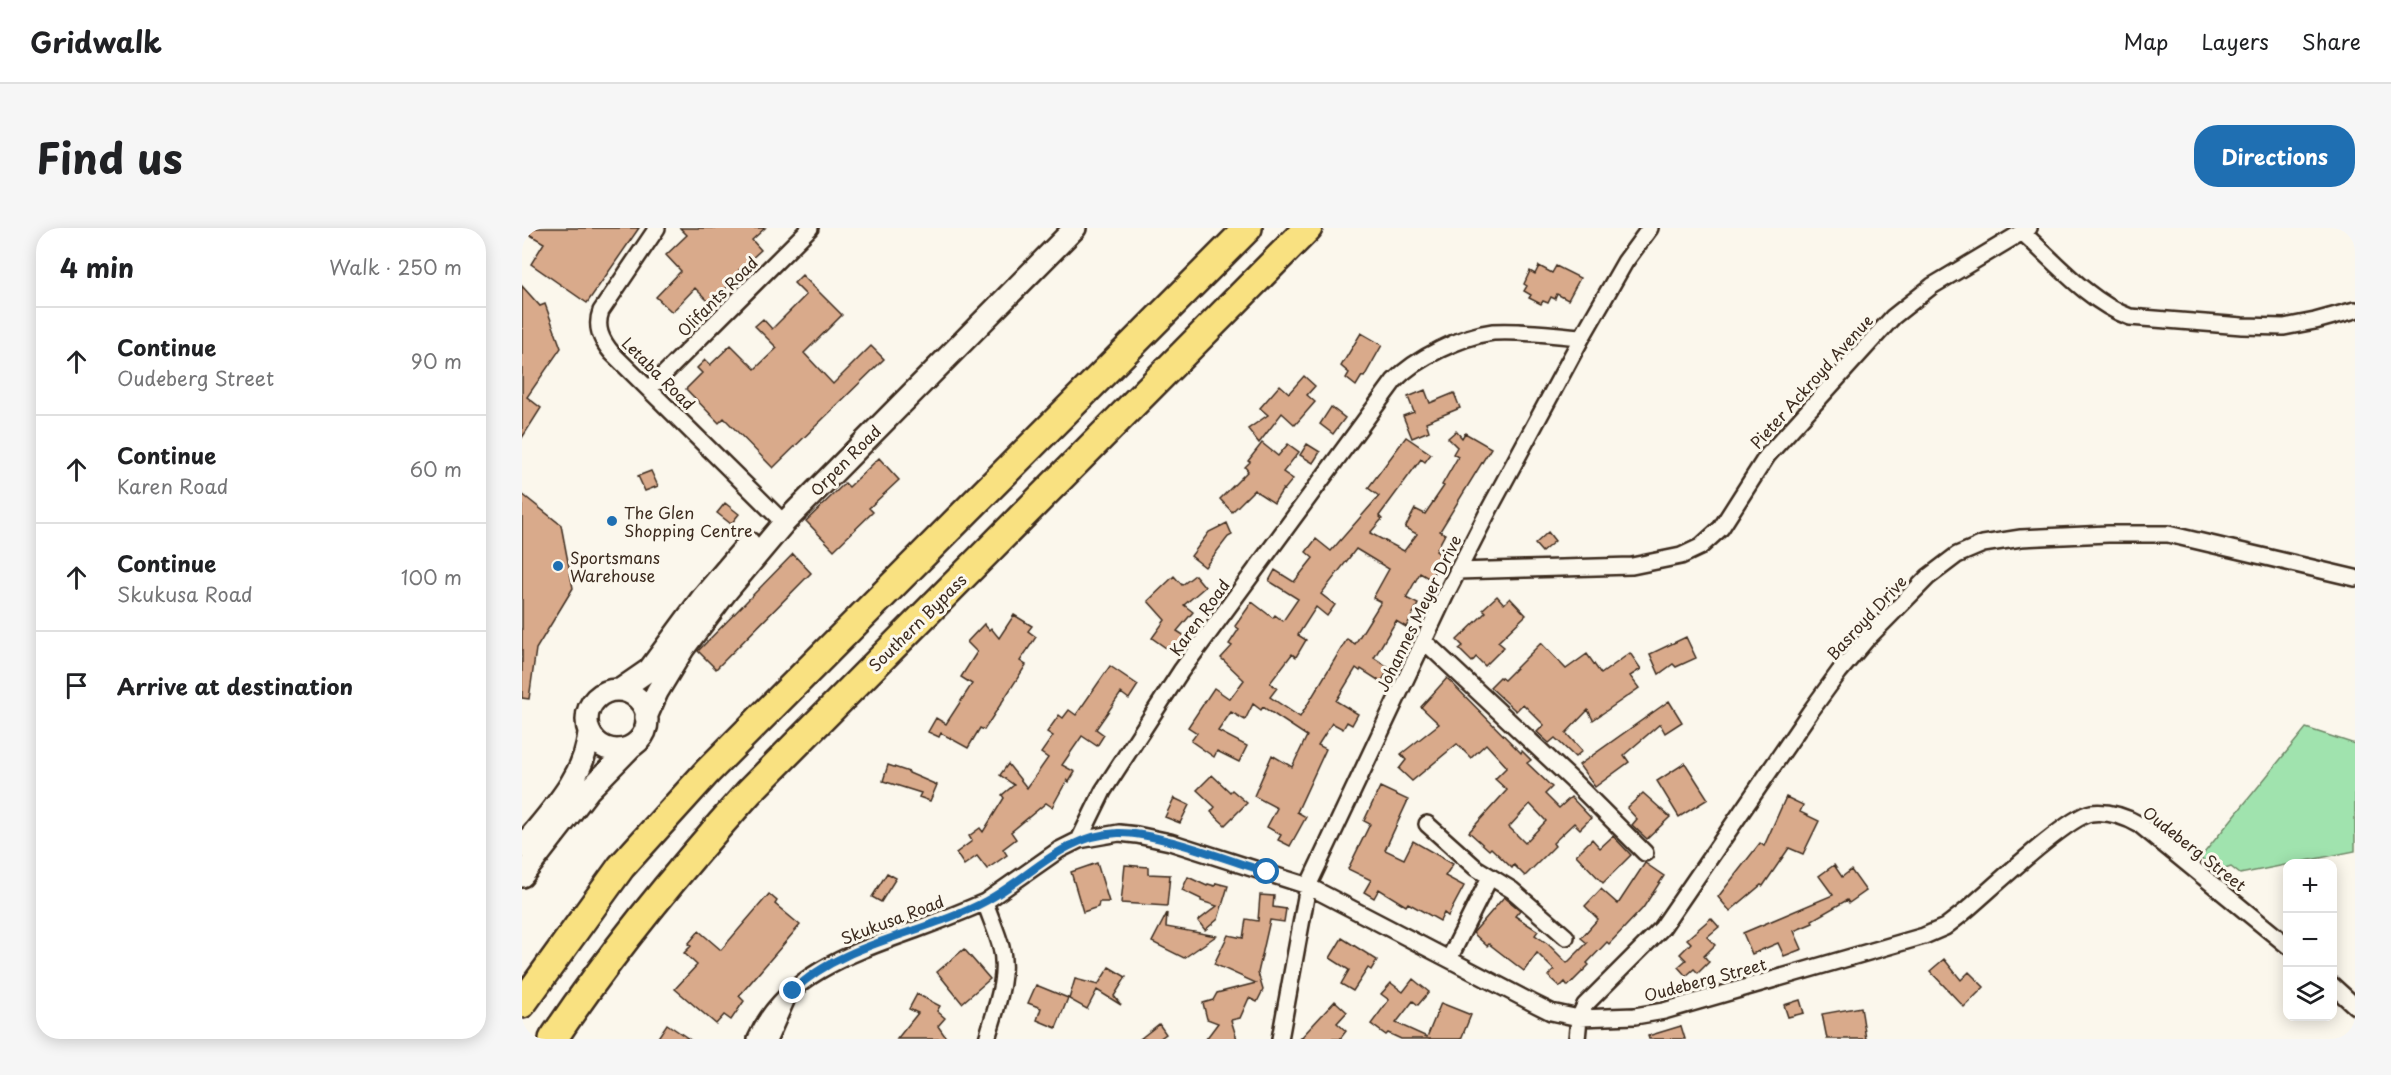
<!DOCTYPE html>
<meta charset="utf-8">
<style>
:root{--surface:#fff;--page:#f6f6f6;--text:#202124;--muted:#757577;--line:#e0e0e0;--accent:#1f6fb2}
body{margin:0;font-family:"Playpen Sans",sans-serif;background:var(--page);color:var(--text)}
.controls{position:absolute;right:18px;bottom:18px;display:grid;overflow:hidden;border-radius:12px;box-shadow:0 3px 15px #0003}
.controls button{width:54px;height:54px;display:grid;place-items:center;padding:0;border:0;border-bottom:2px solid var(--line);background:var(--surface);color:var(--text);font:30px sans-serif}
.stop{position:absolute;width:18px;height:18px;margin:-14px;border:4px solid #1f6fb2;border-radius:50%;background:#fff}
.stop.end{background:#1f6fb2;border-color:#fff;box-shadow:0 2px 6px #0008}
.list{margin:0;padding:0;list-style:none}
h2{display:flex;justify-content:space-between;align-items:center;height:78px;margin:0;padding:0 24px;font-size:26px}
h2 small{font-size:20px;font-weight:400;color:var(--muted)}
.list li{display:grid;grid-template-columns:39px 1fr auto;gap:18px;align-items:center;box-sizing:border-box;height:108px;padding:0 24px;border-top:2px solid var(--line)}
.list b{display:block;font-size:22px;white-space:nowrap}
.list p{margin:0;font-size:20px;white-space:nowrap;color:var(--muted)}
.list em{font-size:20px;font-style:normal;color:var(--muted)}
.icon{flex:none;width:33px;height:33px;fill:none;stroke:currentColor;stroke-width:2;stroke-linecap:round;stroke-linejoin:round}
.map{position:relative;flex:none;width:1833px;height:811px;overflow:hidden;border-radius:24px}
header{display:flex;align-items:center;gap:36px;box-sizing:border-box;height:84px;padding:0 30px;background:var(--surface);border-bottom:2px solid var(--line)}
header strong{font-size:28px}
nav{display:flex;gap:33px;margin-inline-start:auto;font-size:21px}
.intro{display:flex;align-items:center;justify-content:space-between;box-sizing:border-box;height:144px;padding:0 36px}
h1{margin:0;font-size:42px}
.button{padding:15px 27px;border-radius:24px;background:var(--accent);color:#fff;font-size:21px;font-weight:700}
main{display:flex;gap:36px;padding:0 36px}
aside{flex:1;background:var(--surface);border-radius:24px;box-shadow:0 3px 15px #0003}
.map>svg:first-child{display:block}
.green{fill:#a0e3ae;stroke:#6e8666;stroke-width:1.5}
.building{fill:#d9aa8b;stroke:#3b2a1e;stroke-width:1.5;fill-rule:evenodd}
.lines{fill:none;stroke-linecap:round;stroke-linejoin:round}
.street-casing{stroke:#3b2a1e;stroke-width:20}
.secondary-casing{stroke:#3b2a1e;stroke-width:26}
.highway-casing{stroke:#3b2a1e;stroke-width:32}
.street{stroke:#fbf7ec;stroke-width:15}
.secondary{stroke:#fbf7ec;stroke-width:21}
.highway{stroke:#f9e181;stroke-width:27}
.route{stroke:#1f6fb2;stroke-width:8}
.poi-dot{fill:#1f6fb2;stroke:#fbf7ec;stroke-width:2}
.labels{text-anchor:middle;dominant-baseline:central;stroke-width:6;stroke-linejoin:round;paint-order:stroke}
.street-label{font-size:16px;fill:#3b2a1e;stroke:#fbf7ec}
.poi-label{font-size:16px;fill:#3b2a1e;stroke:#fbf7ec;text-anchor:start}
</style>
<header>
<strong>Gridwalk</strong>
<nav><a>Map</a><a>Layers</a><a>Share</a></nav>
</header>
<div class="intro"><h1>Find us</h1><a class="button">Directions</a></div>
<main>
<aside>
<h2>4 min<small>Walk · 250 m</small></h2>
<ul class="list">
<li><svg class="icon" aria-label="ahead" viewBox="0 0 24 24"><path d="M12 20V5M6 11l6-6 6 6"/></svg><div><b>Continue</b><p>Oudeberg Street</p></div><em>90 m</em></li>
<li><svg class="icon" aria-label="ahead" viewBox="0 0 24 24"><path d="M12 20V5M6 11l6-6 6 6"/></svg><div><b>Continue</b><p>Karen Road</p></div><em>60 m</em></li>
<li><svg class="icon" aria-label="ahead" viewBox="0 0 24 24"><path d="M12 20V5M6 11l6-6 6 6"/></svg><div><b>Continue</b><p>Skukusa Road</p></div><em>100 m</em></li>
<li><svg class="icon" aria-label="arrive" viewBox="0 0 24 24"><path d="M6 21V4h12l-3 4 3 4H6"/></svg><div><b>Arrive at destination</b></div></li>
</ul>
</aside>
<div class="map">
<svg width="1833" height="811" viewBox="0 0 1833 811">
<rect width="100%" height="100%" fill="#fbf7ec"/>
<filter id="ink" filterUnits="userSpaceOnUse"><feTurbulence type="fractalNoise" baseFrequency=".0167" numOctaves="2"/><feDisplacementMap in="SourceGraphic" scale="12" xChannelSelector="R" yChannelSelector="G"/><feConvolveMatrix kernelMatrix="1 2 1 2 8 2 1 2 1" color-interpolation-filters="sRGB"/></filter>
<g filter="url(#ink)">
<path class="green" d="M1784,500L1833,516V623L1718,646L1709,639L1697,643L1678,630Z"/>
<path class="building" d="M0,0H117L65,75L9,36L22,15L0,2Z
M158,0H243L230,12L239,22L217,42L219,44L189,76L173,60L150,84L134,69L159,43L144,27L165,7Z
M1017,38L1030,45L1034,38L1058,50L1046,72L1035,66L1033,71L1029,69L1026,75L1021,73L1019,76L1007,70L1009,67L1002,63L1005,58L1002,56L1008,43L1013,46Z
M280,47L320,87L282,125L311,156L349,118L362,131L251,240L202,190L197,195L164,161L180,145L175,140L183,132L188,137L209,117L233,141L255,120L233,98L241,91L250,101L284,67L272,55Z
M0,58L18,78L23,76L39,120L5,169L19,180L0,210Z
M839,105L860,117L842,149L840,148L834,158L824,150L827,145L819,138Z
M782,148L793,158L785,167L793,174L773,197L760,185L737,215L726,201L746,187L738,180L758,157L767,165Z
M903,162L908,175L932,165L938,180L904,194L907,203L890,210L881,188L892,184L886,169Z
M809,179L823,190L811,206L798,196Z
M934,203L940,210L943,205L969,220L918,303L923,306L914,323L920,328L911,340L914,341L908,351L898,345L884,370L896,376L884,399L874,393L852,430L868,440L859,454L839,441L838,443L834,440L814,473L836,486L830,497L825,494L821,501L810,495L796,517L804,521L775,584L784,589L768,618L756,612L759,607L745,599L755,580L732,568L750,527L770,539L785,508L741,479L739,482L731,476L723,492L709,484L696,503L725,518L717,534L695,523L692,529L669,513L675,505L666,499L692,460L708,471L722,452L699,430L710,418L707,416L717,401L713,398L730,374L751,390L753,387L761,393L776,371L747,353L753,342L772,354L791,330L784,324L794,311L809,323L857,268L846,260L884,209L909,226L903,234L899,231L857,288L860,291L848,305L882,323L895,306L883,300L893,281L903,286L922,258L920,257L936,229L931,226L935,219L926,210ZM834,321L867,341L851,370L859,374L833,416L825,411L778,489L748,469L755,460L748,455L770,426L774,429L784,412L776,407L794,379L805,388L813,377L799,366Z
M740,215L756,228L766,216L777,224L761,244L771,251L762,262L761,261L752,275L732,262L710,284L698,271L726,243L723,239L728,234L726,233Z
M785,216L798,224L791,235L778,227Z
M357,230L377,252L347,280L351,284L312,322L284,293L323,255L327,259Z
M129,243L136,258L123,263L116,248Z
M0,266L39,297L51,360L14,421L7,471L0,470Z
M203,275L217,286L209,296L195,285Z
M705,295L710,307L706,309L683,339L669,328L687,304Z
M1026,304L1033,313L1020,324L1013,316Z
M271,326L289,345L194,441L176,423Z
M673,347L683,359L662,377L671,384L655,403L663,408L652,423L649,420L647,422L630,410L643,392L626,373L652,348L660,357Z
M975,368L982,376L988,370L1004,387L976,414L982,419L963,438L954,429L950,434L937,421L941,418L935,412L964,384L961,381Z
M492,387L510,398L506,403L514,409L498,433L504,437L462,502L458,500L446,520L419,505L417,509L406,504L414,490L424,496L450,456L439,449L455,424L445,414L462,396L467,402L469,400L477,410Z
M1164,409L1174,430L1154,439L1151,436L1137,446L1128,426Z
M1019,415L1044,441L1065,426L1079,446L1108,425L1119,441L1108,448L1117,460L1071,492L1066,482L1044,505L1060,523L1053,529L1033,510L1027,515L1015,504L1022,497L1001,476L994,483L968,459L978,449L982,452Z
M588,438L616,457L607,471L599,465L574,501L582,507L575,518L560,508L540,537L553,544L547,554L545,552L530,579L524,575L489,604L494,611L481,621L485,627L465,641L455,628L442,637L434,625L450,613L447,608L458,600L461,604L482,570L480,567L492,557L478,547L486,536L505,560L526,530L519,525L531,508L525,504L537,487L541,490L547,482L554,487Z
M925,450L999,525L1000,523L1009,532L1005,535L1030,559L1023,566L1037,580L1049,569L1069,590L1058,601L1052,595L1031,615L1033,618L1003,648L992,637L990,640L969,620L967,622L947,604L985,562L973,551L985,539L964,516L949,530L935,516L890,553L877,541L884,532L879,526L917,496L899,479ZM1008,576L1024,593L1003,615L987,599Z
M1147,473L1160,494L1143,505L1138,496L1102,527L1107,534L1073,559L1057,537Z
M1163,535L1186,571L1157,589L1135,553Z
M366,537L387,544V545L415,557L408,573L397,569L399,565L361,553Z
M690,547L708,564L710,562L725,575L703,597L689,584L693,579L675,562Z
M858,559L886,572L863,622L882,631L891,613L931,636L923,648L942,658L926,688L922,685L918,693L886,675L884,678L857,661L852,670L842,664L849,652L826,641L848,596L842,593Z
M1121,565L1148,589L1125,611L1110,597L1115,591L1105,580Z
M1264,569L1281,577L1278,584L1297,593L1281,626L1267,620L1241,658L1239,657L1208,683L1196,669L1238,615L1242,618Z
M652,570L667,577L658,595L643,589Z
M1091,608L1109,627L1081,655L1054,627L1070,611L1078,620Z
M575,635L587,674H577L576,679L561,684L549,644Z
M1123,635L1142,648L1121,680L1087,716L1085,714L1065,735L1067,737L1046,758L1043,754L1038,759L1026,748L1032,742L1015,725L1002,743L967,716L965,718L951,705L982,669L998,682L993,688L1016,703L1013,707L1026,716L1045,735L1065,715L1059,710L1076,691L1063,678L1079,661L1096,676Z
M603,637L626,639V646L648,647L645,678L599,675Z
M1312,637L1320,649L1329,642L1344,663L1327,675L1325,672L1290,692L1291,695L1272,703L1280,721L1262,728L1256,715L1230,726L1221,705L1311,667L1297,648Z
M365,645L374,650L359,674L350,669Z
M666,649L685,658L686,656L693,658L694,655L706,658L696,691L683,702L676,693L695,678L679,673V671L660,662Z
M247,666L255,673L253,676L278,697L217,768L222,773L209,792L202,787L194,796L153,761L175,737L162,725L169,718L166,716L177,703L199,722Z
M738,667L752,668L751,679L764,681L762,694L748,692L736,745L741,762L735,774L727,770L718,790L709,792L715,811H684L696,795L685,791L681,775L691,772L695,765L734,755L692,736L706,707L721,710L724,691L736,693Z
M645,685L644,699L694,708L662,730L630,714Z
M1189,690L1197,699L1185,709L1193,717L1182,728L1187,734L1176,745L1172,741L1164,748L1156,739L1164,732L1158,726L1169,715L1165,711Z
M820,710L855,732L849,742L846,740L831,763L819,756L827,742L808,730Z
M442,721L468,751L440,775L415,744Z
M1422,731L1439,752L1447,744L1462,759L1442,779L1408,743Z
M587,739L604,749L592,768L599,777L575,762L565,781L547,771L553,751L576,757Z
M891,751L907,764L896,777L891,773L874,795L905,809L919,775L949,787L939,811H879L866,805L864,807L849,796L867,772L859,766L869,755L881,764Z
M514,757L546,770L534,800L515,792L519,780L506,775Z
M395,766L418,778L415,783L423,790L416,798L425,811H375L396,785L387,781Z
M1278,772L1282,785L1266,789L1262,777Z
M813,773L825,784L815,795L824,803L818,811H778Z
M1339,779L1344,811H1305L1300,786Z
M145,796L167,811H135Z
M637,796L644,806L637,811H618Z
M1159,798L1163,811H1127L1126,808Z"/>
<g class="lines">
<g class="street-casing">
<path id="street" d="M135,0L79,83C73,99 79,112 90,125L262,295
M1500,4C1531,32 1568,75 1608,89L1720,98L1762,99L1793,93L1833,82
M127,161L288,0
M935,343L1110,338L1159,328L1178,319L1199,300L1245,228L1371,89L1410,58L1507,0
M902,413L1050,552L1123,625
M905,596L954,640L990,662L1044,709
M557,612L597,605L615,607L648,614L786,658L1011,775L1029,784L1057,790L1113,788L1142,783L1402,708L1423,699L1441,685C1465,665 1545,589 1569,585C1587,583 1604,589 1618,597L1766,718
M927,731L968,649
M1810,757L1833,778
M234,811C262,747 332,724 393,702C417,693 440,684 463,674
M247,811L264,773
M465,811C473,782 487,749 479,719C475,704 468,689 463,674L537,622L557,612L581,563L659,443L872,153C894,130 940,108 971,104C1000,102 1031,107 1060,109
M758,811L786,658L923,368L968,280L1060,109L1103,34L1128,0
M1055,811L1057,790L1063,777L1140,700L1288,484L1317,444L1344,412L1406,349L1435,327L1461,316L1499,310L1586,306H1646L1833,350"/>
</g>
<g class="secondary-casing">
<path id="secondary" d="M65 492a30 30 0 1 1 60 0a30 30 0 1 1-60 0Z
M98,462L127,442L181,369L227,315
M124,489L135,464L161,421L204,364L262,295L553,0
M0,619C27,585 63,550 67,505
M0,648L66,563L110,518"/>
</g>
<g class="highway-casing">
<path id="highway" d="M0,776L99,639L185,544L726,0
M31,811C90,723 156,643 227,564L786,0"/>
</g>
<use href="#street" class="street"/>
<use href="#secondary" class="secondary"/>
<use href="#highway" class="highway"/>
</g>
</g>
<g class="lines" filter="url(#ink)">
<path class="route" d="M271,763C320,714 404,706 464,673C509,649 541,607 596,605C636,604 705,632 745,644"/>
</g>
<g class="poi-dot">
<circle cx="90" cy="293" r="6"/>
<circle cx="36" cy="338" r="6"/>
</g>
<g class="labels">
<g class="street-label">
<text transform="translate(195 68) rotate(-45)">Olifants Road</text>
<text transform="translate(137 145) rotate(45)">Letaba Road</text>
<text transform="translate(1289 153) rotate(-48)">Pieter Ackroyd Avenue</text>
<text transform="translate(323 232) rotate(-45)">Orpen Road</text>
<text transform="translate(896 385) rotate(-64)">Johannes Meyer Drive</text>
<text transform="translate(677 389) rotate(-54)">Karen Road</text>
<text transform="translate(1344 389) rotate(-47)">Basroyd Drive</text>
<text transform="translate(395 394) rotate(-45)">Southern Bypass</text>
<text transform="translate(1673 620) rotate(38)">Oudeberg Street</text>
<text transform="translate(370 691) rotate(-21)">Skukusa Road</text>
<text transform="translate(1183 751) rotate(-15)">Oudeberg Street</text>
</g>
<g class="poi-label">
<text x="102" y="284">The Glen<tspan x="102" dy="18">Shopping Centre</tspan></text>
<text x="48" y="329">Sportsmans<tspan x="48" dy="18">Warehouse</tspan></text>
</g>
</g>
</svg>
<div class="controls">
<button>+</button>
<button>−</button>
<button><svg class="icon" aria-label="layers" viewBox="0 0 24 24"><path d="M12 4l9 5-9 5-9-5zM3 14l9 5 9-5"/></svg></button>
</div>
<div class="stop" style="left:745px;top:644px"></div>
<div class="stop end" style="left:271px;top:763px"></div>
</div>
</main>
